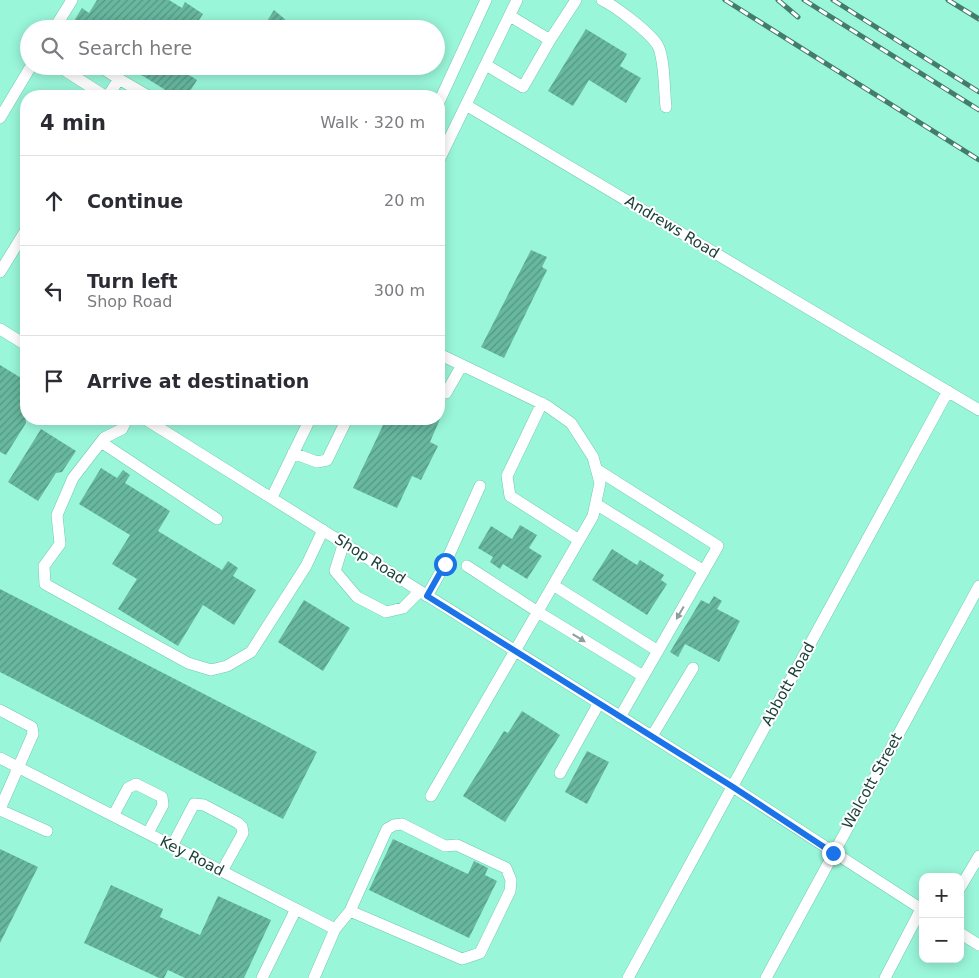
<!DOCTYPE html>
<meta charset="utf-8">
<style>
:root{--surface:#fff;--page:#f7f7f7;--text:#2b2b33;--muted:#7c7c81;--line:#e1e1e2}
body{margin:0;font-family:"DejaVu Sans",sans-serif;background:var(--page);color:var(--text)}
.controls{position:absolute;right:15px;bottom:15px;display:grid;overflow:hidden;border-radius:10px;box-shadow:0 2px 12px #0003}
.controls button{width:45px;height:45px;display:grid;place-items:center;padding:0;border:0;border-bottom:1px solid var(--line);background:var(--surface);color:var(--text);font:25px sans-serif}
.stop{position:absolute;width:15px;height:15px;margin:-11px;border:4px solid #1a73e8;border-radius:50%;background:#fff}
.stop.end{background:#1a73e8;border-color:#fff;box-shadow:0 1px 5px #0008}
.list{margin:0;padding:0;list-style:none}
h2{display:flex;justify-content:space-between;align-items:center;height:65px;margin:0;padding:0 20px;font-size:21px}
h2 small{font-size:16px;font-weight:400;color:var(--muted)}
.list li{display:grid;grid-template-columns:32px 1fr auto;gap:15px;align-items:center;box-sizing:border-box;height:90px;padding:0 20px;border-top:1px solid var(--line)}
.list b{display:block;font-size:19px;white-space:nowrap}
.list p{margin:0;font-size:16px;white-space:nowrap;color:var(--muted)}
.list em{font-size:16px;font-style:normal;color:var(--muted)}
.icon{flex:none;width:28px;height:28px;fill:none;stroke:currentColor;stroke-width:2;stroke-linecap:round;stroke-linejoin:round}
.map{position:relative;flex:none;width:979px;height:978px;overflow:hidden}
.search{position:absolute;background:var(--surface);box-shadow:0 2px 12px #0003;left:20px;top:20px;width:425px;height:55px;display:flex;align-items:center;gap:12px;box-sizing:border-box;padding:0 18px;border-radius:28px;color:var(--muted);font-size:19px}
.panel{position:absolute;background:var(--surface);box-shadow:0 2px 12px #0003;left:20px;top:90px;width:425px;height:335px;border-radius:20px}
.map>svg:first-child{display:block}
.building{fill:url(#building-hatch)}
.lines{fill:none;stroke-linecap:round;stroke-linejoin:round}
.minor-casing{stroke:#6ecaaf;stroke-width:12}
.minor{stroke:#fff;stroke-width:11}
.rail-casing{stroke:#437c6b;stroke-width:5}
.rail{stroke:#fff;stroke-width:3;stroke-dasharray:9;stroke-linecap:butt}
.oneway{fill:#8c9f9a}
.route{stroke:#1a73e8;stroke-width:6}
.labels{text-anchor:middle;dominant-baseline:central;stroke-width:4;stroke-linejoin:round;paint-order:stroke}
.street-label{font-size:15px;fill:#183f34;stroke:#fff}
</style>
<div class="map">
<svg width="979" height="978" viewBox="0 0 979 978">
<defs>
<pattern id="building-hatch" width="6" height="6" patternUnits="userSpaceOnUse" patternTransform="scale(1.25)"><rect width="6" height="6" fill="#68b8a0"/><path d="M-1 1l2-2M0 6l6-6M5 7l2-2" fill="none" stroke="#559783"/></pattern>
</defs>
<rect width="100%" height="100%" fill="#99f6d9"/>
<path class="building" d="M97,0H169L182,8L185,2L203,14L193,29H69L82,8L89,13Z
M274,10L287,21L281,29H262Z
M586,29L627,54L620,66L641,78L626,103L589,80L573,106L548,91Z
M127,66H175L197,80L187,96H175Z
M531,250L547,257L542,267L547,270L504,358L481,347Z
M0,365L26,381V423L6,455L0,452Z
M386,419H440L430,442L438,446L421,480L412,476L397,508L353,488Z
M41,429L76,451L62,472L56,473L38,501L8,482Z
M101,468L117,478L123,470L130,475L125,483L170,511L158,531L222,570L228,561L238,568L233,576L256,590L234,625L203,605L178,646L118,609L137,579L112,564L130,535L79,504Z
M520,525L537,535L529,548L542,556L527,579L503,564L500,569L490,562L493,557L478,548L491,526L512,539Z
M612,549L637,565L640,560L664,575L661,580L667,584L647,615L592,580Z
M0,589L317,752L283,819L0,672Z
M714,596L722,601L717,609L740,621L719,662L685,644L678,657L670,652L701,600L709,604Z
M304,600L350,628L323,671L278,642Z
M522,711L560,735L505,822L463,796L504,731L508,733Z
M587,751L609,762L587,804L565,792Z
M393,839L468,874L474,861L488,868L485,875L497,881L469,938L369,890Z
M0,849L38,867L0,943Z
M111,885L163,909L160,917L200,935L218,896L271,920L244,978H185L168,970L164,978H159L84,943Z"/>
<g class="lines">
<g class="minor-casing">
<path id="minor" d="M602,0C615,6 651,33 658,46C665,60 664,91 666,107
M510,16L550,40
M54,29L72,0
M486,65L523,87L550,40L576,0
M58,66L105,96
M99,66L119,79
M108,96L119,79L148,96
M439,102L486,0
M466,105L979,410
M0,118L31,66
M439,160L517,0
M0,272L26,230
M0,329L26,345
M446,393L462,365
M542,403L507,476L510,496L579,540
M127,419L122,429L104,438L73,478L57,515L60,544L44,566L45,584L188,663L211,670L227,666L251,652L306,566L323,530
M145,419L733,787L923,910
M101,442L217,519
M293,453L317,462L327,460L347,419
M596,469L718,546L620,717
M272,497L310,419
M596,504L704,571
M344,542L335,571L357,597L386,612L403,608L420,591
M467,566L538,612L643,676
M553,585L658,651
M427,596L445,564L480,486
M0,710L32,727L33,734L0,809
M652,736L693,668
M0,758L335,929
M560,773L599,703
M431,796L593,516L600,483L593,457L571,423L547,406L439,354
M0,810L47,831
M113,816L128,788L136,784L162,797L163,805L148,833
M172,846L194,804L204,805L238,823L242,827L243,833L222,871
M960,888L979,856
M960,933L979,945
M262,978L296,909
M314,978L335,929L350,911L387,829L394,825L402,824L445,846L457,845L506,868L511,880L510,891L480,953L462,959L350,911
M628,978L948,391
M766,978L979,586
M885,978L921,909"/>
</g>
<use href="#minor" class="minor"/>
<g class="rail-casing">
<path id="rail" d="M725,0L979,160
M778,0L798,17
M804,0L979,110
M833,0L979,92
M948,0L979,19"/>
</g>
<use href="#rail" class="rail"/>
</g>
<defs><path id="oneway-solid" d="M-6-.8H1V-3.2L6.5 0L1 3.2V.8H-6Z" transform="scale(1.25)"/></defs>
<g class="oneway">
<use href="#oneway-solid" transform="translate(680 613) rotate(120)"/>
<use href="#oneway-solid" transform="translate(579 638) rotate(31)"/>
</g>
<g class="lines">
<path class="route" d="M445,564L427,596L733,787L833,853"/>
</g>
<g class="labels">
<g class="street-label">
<text transform="translate(672 227) rotate(31)">Andrews Road</text>
<text transform="translate(370 559) rotate(32)">Shop Road</text>
<text transform="translate(788 684) rotate(-61)">Abbott Road</text>
<text transform="translate(872 781) rotate(-61)">Walcott Street</text>
<text transform="translate(192 856) rotate(27)">Key Road</text>
</g>
</g>
</svg>
<div class="controls">
<button>+</button>
<button>−</button>
</div>
<div class="stop" style="left:445px;top:564px"></div>
<div class="stop end" style="left:833px;top:853px"></div>
<div class="search"><svg class="icon" aria-label="search" viewBox="0 0 24 24"><circle cx="10" cy="10" r="6"/><path d="M15 15l6 6"/></svg>Search here</div>
<section class="panel">
<h2>4 min<small>Walk · 320 m</small></h2>
<ul class="list">
<li><svg class="icon" aria-label="ahead" viewBox="0 0 24 24"><path d="M12 20V5M6 11l6-6 6 6"/></svg><div><b>Continue</b></div><em>20 m</em></li>
<li><svg class="icon" aria-label="left" viewBox="0 0 24 24"><path d="M17 20v-9H6M10 6l-5 5 5 5"/></svg><div><b>Turn left</b><p>Shop Road</p></div><em>300 m</em></li>
<li><svg class="icon" aria-label="arrive" viewBox="0 0 24 24"><path d="M6 21V4h12l-3 4 3 4H6"/></svg><div><b>Arrive at destination</b></div></li>
</ul>
</section>
</div>
